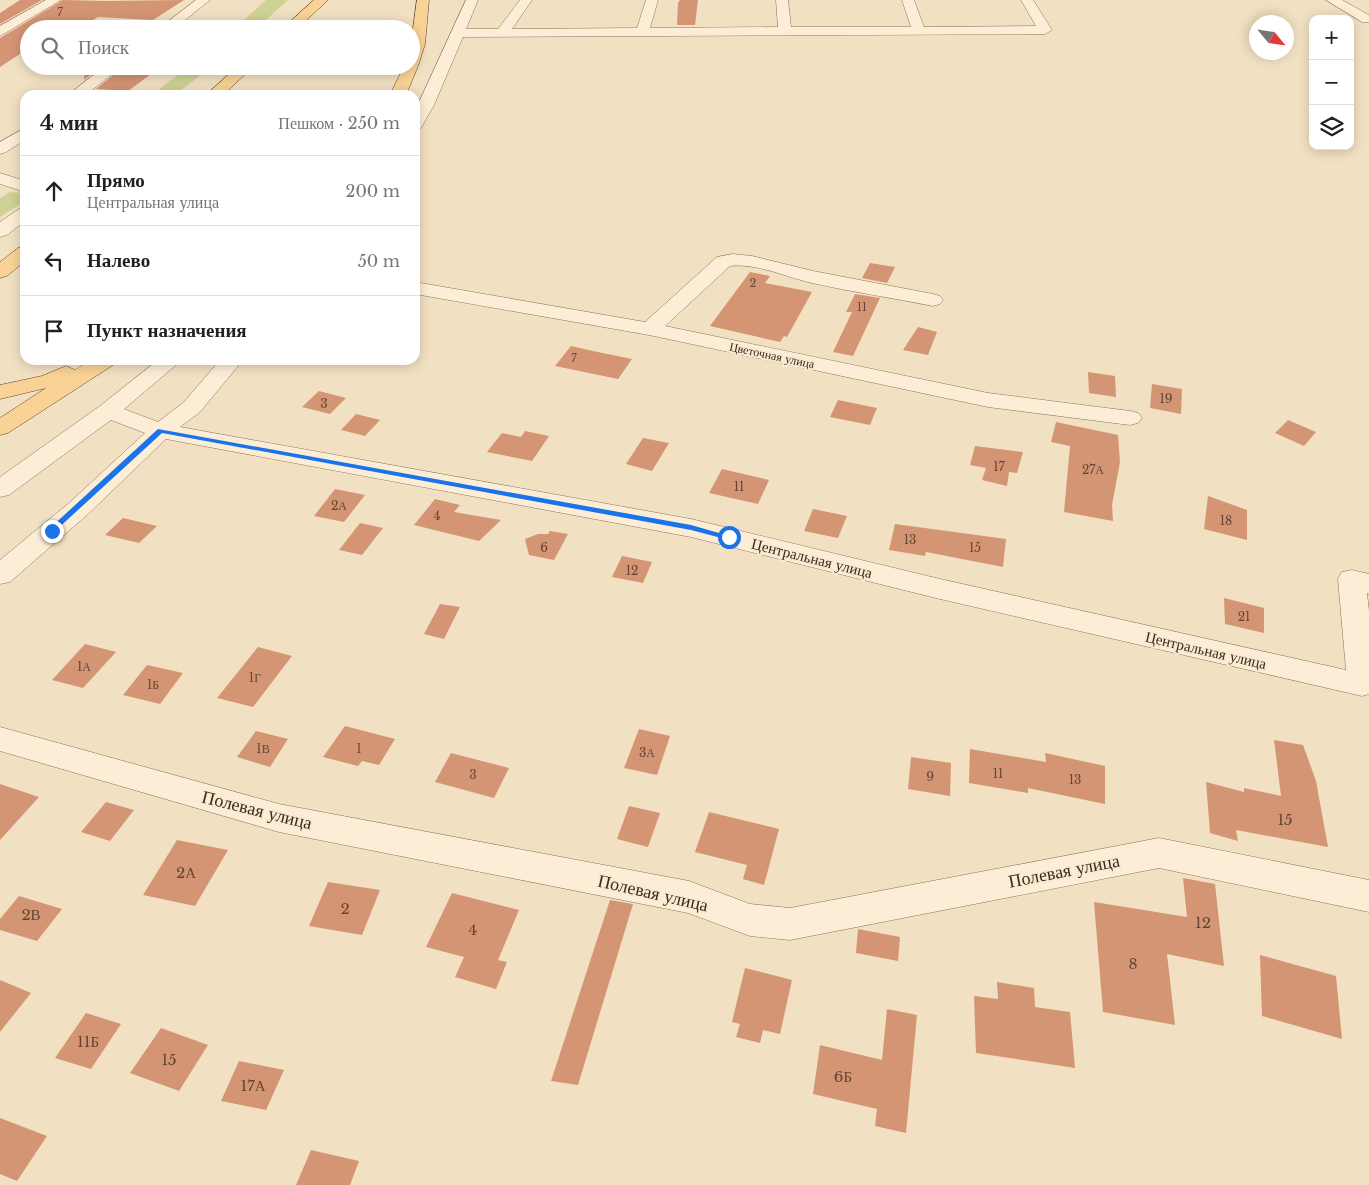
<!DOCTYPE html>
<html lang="ru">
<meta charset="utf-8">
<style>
:root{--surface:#fff;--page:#f2f2f2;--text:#202124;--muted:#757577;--line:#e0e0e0}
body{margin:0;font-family:"Libre Baskerville",serif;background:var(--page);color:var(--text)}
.controls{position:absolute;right:15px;top:15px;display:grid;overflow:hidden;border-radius:10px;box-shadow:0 2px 12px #0003}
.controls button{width:45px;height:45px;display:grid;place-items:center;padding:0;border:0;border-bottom:1px solid var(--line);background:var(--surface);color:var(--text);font:25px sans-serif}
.compass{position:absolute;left:1249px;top:15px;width:45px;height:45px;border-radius:50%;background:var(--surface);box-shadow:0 2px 12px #0003;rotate:119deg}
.stop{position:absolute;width:15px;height:15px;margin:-11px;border:4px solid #1a73e8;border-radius:50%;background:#fff}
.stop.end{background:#1a73e8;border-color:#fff;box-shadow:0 1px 5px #0008}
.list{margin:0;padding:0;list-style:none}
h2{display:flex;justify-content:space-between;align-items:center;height:65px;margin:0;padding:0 20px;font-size:21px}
h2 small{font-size:16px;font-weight:400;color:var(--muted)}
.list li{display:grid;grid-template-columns:32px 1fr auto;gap:15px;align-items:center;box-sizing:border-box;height:70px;padding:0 20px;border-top:1px solid var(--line)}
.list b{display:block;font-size:19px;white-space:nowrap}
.list p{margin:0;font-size:16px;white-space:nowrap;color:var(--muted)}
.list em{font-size:16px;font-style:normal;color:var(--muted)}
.icon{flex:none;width:28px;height:28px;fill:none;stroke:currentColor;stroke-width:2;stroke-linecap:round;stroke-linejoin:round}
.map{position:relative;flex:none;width:1369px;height:1185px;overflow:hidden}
.search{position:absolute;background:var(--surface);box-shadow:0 2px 12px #0003;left:20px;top:20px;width:400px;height:55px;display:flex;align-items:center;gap:12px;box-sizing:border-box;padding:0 18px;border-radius:28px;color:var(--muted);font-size:19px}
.panel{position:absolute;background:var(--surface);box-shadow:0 2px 12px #0003;left:20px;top:90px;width:400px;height:275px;border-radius:15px}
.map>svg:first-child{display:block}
.green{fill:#cfd295}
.building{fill:#d49574}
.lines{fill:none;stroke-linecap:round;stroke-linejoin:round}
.minor-casing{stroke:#8e7057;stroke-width:1}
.major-casing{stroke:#5c3f2c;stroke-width:1}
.minor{fill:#fceed6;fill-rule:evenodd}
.major{fill:#f9d396;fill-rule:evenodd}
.route{fill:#1a73e8}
.labels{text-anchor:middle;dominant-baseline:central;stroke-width:4;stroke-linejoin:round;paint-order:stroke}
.far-number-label{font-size:11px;fill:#634533}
.far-street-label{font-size:12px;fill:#3d2a1d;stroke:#f9ebd2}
.number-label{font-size:12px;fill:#634533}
.street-label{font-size:15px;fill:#3d2a1d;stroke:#f9ebd2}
.near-number-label{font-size:15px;fill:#634533}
.near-street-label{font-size:18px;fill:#3d2a1d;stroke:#f9ebd2}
</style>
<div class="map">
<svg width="1369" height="1185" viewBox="0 0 1369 1185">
<rect width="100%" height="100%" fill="#f2e0c2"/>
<path class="green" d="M266,0H288L256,29H234Z
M189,66H212L175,95H152Z
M10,192L25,193V201L0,217V198Z"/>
<path class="building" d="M20,0H42L0,24V13Z
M63,0L106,1L184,0L153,20L98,17L84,25L66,24L59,29H29V48L0,67V38Z
M680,0H698L695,25H677L678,3Z
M85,66H102L84,80Z
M124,66H162L128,91L96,89Z
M870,263L895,267L887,283L862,278Z
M750,272L770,276L765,283L812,292L787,337L784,336L780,342L710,326Z
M855,294L880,298L853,356L833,352L852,312H846Z
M918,327L937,332L928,355L903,350Z
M571,346L593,351L632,359L618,379L555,366Z
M1088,372L1115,376L1116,397L1089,393Z
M1152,384L1182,389L1181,414L1150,408Z
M319,391L346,398L330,414L302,407Z
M838,400L877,408L870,425L830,417Z
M356,414L380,420L365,436L341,430Z
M1288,420L1316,432L1304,446L1275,433Z
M1056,422L1118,435L1120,462L1112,505L1113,521L1064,512L1070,446L1051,442Z
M525,431L549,436L532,461L487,452L502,433L521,437Z
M643,438L669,443L652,471L626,464Z
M975,446L1023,452L1017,473L1009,472L1007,486L982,480L986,468L970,465Z
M722,469L769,480L758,504L709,493Z
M335,489L365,495L344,522L314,516Z
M1208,496L1247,510V540L1204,529Z
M435,499L460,505L454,512L501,520L479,541L414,525Z
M813,509L847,516L838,538L804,531Z
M123,518L157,526L139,543L105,535Z
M360,523L383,528L362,555L339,550Z
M895,524L1006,539L1003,567L926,552L925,556L889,550Z
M550,531L568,534L554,560L529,555L525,539L538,534H548Z
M622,556L652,562L643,583L612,577Z
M1224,598L1264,608V633L1225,624Z
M440,604L460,607L444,639L424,634Z
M85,644L116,652L83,688L52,680Z
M258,647L292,656L253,707L217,698Z
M147,665L183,673L160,704L123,695Z
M345,726L395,739L379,765L362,761L358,766L323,757Z
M639,729L670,736L657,775L624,768Z
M256,731L288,739L270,767L237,757Z
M1274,740L1303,745L1316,781L1328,847L1236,830L1238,841L1210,833L1206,782L1244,792V788L1281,796Z
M970,749L1046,762L1045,753L1105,766V804L1028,788V793L969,783Z
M451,753L509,768L494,798L435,782Z
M911,757L951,763L950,796L908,789Z
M0,784L39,797L0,840Z
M106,802L134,810L110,841L81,832Z
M629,806L660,813L648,847L617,839Z
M709,812L779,829L764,885L743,879L747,865L695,852Z
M177,840L228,850L195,906L143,895Z
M1183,878L1215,884L1224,966L1167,954L1175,1025L1103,1012L1094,902L1187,917Z
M328,882L380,890L362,935L309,926Z
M452,893L519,910L498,960L507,962L496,989L455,977L464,957L426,947Z
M19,896L62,909L37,941L0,930V919Z
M610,900L633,904L578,1085L551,1081Z
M858,929L900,937L898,961L856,953Z
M1260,955L1336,976L1342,1039L1262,1016Z
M745,968L792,980L780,1034L763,1030L760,1043L736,1037L740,1024L732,1022Z
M0,980L31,993L0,1032Z
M997,982L1034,988L1035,1007L1070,1012L1075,1068L976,1053L974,996L998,999Z
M887,1009L917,1015L906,1133L875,1126L877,1109L813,1094L820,1045L882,1060Z
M86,1013L121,1024L91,1069L55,1058Z
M161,1028L208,1045L179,1091L130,1073Z
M239,1061L284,1070L266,1110L221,1101Z
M0,1118L47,1136L17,1181L0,1174Z
M311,1150L359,1161L350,1185H296Z"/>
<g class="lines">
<g class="minor-casing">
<path id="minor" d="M46,0H61L0,36V26Z
M196,0H210L174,29H158Z
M466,0H478L466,29H498L520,0H532L512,29L637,28L646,0H658L650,28L778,27L776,0H788L791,27H911L902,0H914L924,27L1036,26L1021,0H1033L1052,30L1045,34L463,37L434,105L421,128L415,130V111Z
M1326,0H1342L1369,15V22H1362Z
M105,66H122L86,95H68Z
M25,128V140L6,152L0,154V142Z
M0,173L25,181V192L0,184Z
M25,208V221L7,235L0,237V222L19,209Z
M733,254L752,256L813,271L933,294L940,296L943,300L940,304L933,306C893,298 852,292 812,283C786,277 757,263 730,266L665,326L988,393L1130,411L1138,413L1142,418L1138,423L1130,425L988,407L649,335L415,294V282L645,322L717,257Z
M158,360H182L124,409L158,422L184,402L220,360H243L200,412L180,427L691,519L940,579L1346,670L1338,579L1342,572L1352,570L1369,574V594L1367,593L1369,611V694L1362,696L940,599L691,537L166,439L87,515L10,582L0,584V560L69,503L145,433L111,420L9,495L0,497V477L100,406Z
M0,727L279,804L689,881L750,904L790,908L1159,838L1369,880V912L1159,868L790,940L750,936L688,913L279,832L0,751Z"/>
</g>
<g class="major-casing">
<path id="major" d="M314,0H328L297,29H282Z
M417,0H429L425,44L418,66L406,95H390L404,66H411V43Z
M238,66H254L223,95H206Z
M25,246V261L7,276L0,278V262L18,248Z
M90,360H116L113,365L8,433L0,435V418L46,388L0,399V385L42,376L66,366L75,370Z"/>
</g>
<use href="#minor" class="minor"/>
<use href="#major" class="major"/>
</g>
<path class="route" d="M158,429L691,525L733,537L729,540L691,530L162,433L54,532H49V529Z"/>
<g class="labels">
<g class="far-number-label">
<text x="60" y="12">7</text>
<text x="753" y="283">2</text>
<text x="862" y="307">11</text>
<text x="574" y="358">7</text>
</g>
<g class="far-street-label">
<text transform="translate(772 355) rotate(12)">Цветочная улица</text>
</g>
<g class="number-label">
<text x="1166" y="398">19</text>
<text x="324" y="403">3</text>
<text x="999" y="466">17</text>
<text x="1093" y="469">27А</text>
<text x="739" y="486">11</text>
<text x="339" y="505">2А</text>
<text x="437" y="515">4</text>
<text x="1226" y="520">18</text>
<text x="910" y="539">13</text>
<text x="544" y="547">6</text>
<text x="975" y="547">15</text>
<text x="632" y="570">12</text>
<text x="1244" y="616">21</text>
<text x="84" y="666">1А</text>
<text x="255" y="677">1Г</text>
<text x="153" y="684">1Б</text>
<text x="263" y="748">1В</text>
<text x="359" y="748">1</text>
<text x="647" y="752">3А</text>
<text x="998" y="773">11</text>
<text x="473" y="774">3</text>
<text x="930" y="776">9</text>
<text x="1075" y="779">13</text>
</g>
<g class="street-label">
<text transform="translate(812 558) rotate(14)">Центральная улица</text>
<text transform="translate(1206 650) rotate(13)">Центральная улица</text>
</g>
<g class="near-number-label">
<text x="1285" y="819">15</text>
<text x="186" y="872">2А</text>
<text x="345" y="908">2</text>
<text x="31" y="914">2В</text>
<text x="1203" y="922">12</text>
<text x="473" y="929">4</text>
<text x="1133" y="963">8</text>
<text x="88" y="1041">11Б</text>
<text x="169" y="1059">15</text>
<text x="843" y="1076">6Б</text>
<text x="253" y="1085">17А</text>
</g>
<g class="near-street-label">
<text transform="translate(257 810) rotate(14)">Полевая улица</text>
<text transform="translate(1064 871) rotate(-11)">Полевая улица</text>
<text transform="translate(653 893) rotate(13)">Полевая улица</text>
</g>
</g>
</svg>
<div class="controls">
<button>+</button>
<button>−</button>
<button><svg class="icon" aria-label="layers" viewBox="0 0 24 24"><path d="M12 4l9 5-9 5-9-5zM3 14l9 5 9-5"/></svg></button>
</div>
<svg class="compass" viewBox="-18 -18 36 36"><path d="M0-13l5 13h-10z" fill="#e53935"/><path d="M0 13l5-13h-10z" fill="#757577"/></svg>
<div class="stop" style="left:729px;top:537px"></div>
<div class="stop end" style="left:52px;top:531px"></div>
<div class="search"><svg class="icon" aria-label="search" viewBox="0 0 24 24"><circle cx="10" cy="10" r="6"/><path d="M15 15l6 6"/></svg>Поиск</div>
<section class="panel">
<h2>4 мин<small>Пешком · 250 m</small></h2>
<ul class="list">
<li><svg class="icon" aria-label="ahead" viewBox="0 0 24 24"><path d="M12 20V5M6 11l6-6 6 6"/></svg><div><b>Прямо</b><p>Центральная улица</p></div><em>200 m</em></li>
<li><svg class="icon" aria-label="left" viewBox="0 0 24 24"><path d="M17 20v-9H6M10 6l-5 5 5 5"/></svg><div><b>Налево</b></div><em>50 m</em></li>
<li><svg class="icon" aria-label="arrive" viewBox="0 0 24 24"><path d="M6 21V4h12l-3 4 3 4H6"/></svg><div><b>Пункт назначения</b></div></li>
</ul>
</section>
</div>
